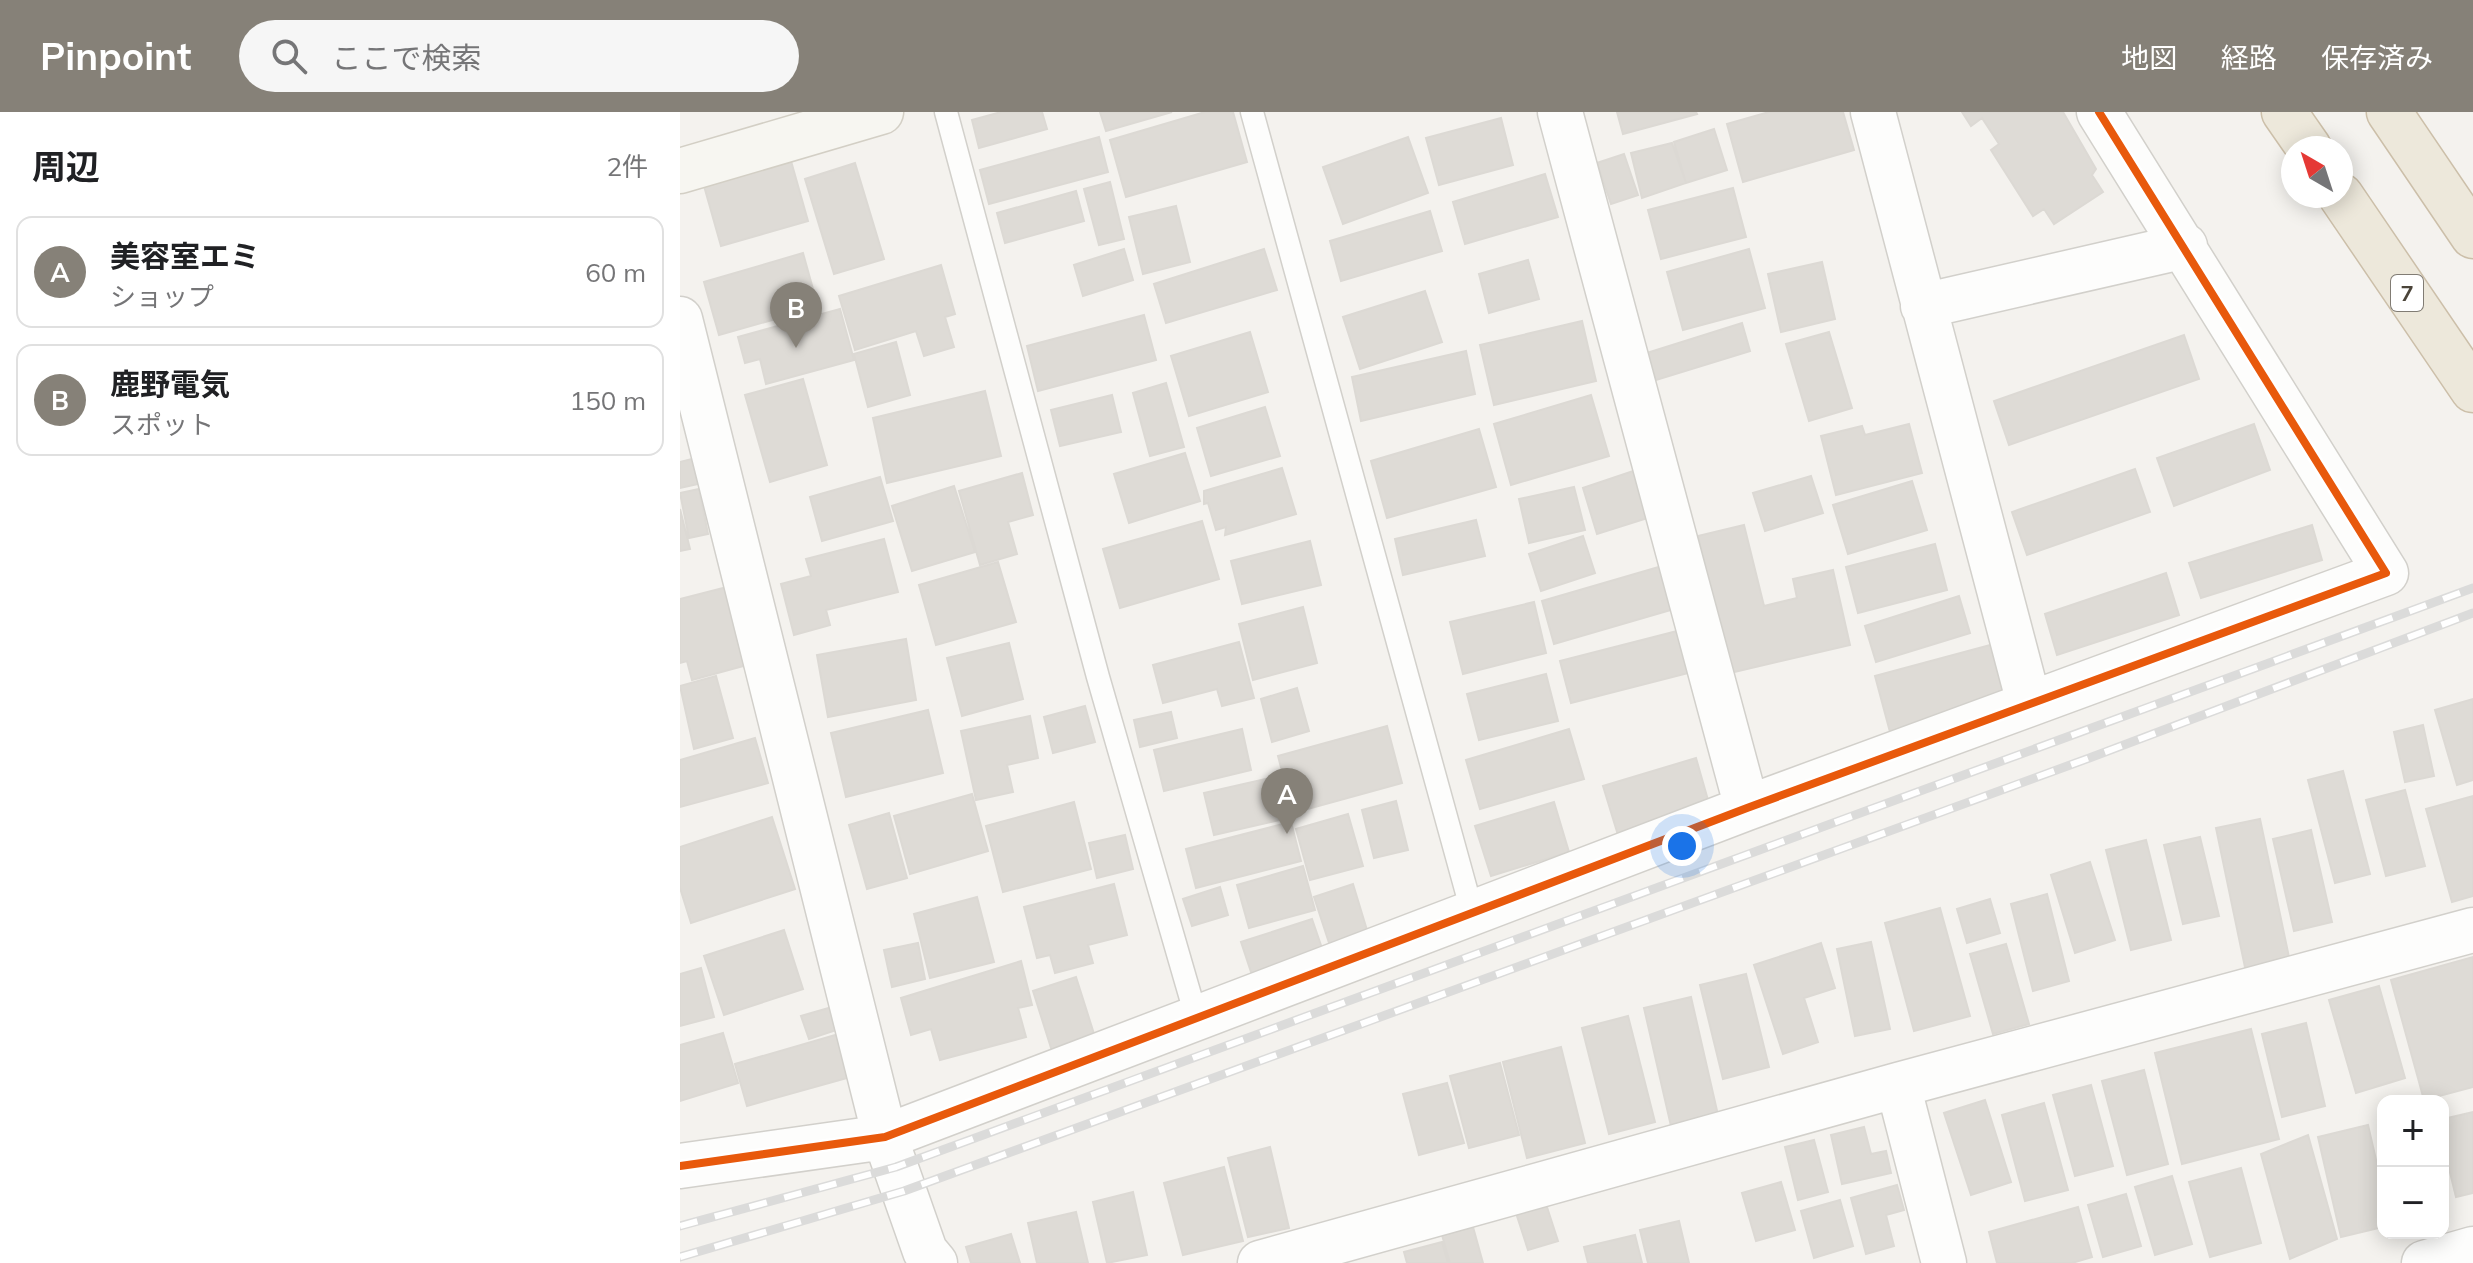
<!DOCTYPE html>
<html lang="ja">
<meta charset="utf-8">
<style>
:root{--surface:#fff;--page:#f6f6f6;--text:#202124;--muted:#757577;--line:#e0e0e0;--accent:#868178}
body{margin:0;font-family:Mulish,"Noto Sans JP",sans-serif;background:var(--page);color:var(--text)}
.controls{position:absolute;right:24px;bottom:24px;display:grid;overflow:hidden;border-radius:16px;box-shadow:0 4px 20px #0003}
.controls button{width:72px;height:72px;display:grid;place-items:center;padding:0;border:0;border-bottom:2px solid var(--line);background:var(--surface);color:var(--text);font:40px sans-serif}
.compass{position:absolute;left:1601px;top:24px;width:72px;height:72px;border-radius:50%;background:var(--surface);box-shadow:0 4px 20px #0003;rotate:321deg}
.you{position:absolute;left:1002px;top:734px;width:28px;height:28px;margin:-20px;border:6px solid #fff;border-radius:50%;background:#1a73e8;box-shadow:0 0 0 12px #1a73e833}
.badge{display:grid;place-items:center;width:52px;height:52px;border-radius:50%;background:var(--accent);color:#fff;font-size:26px;font-weight:700}
.pin{position:absolute;translate:-50% -66px;filter:drop-shadow(0 2px 4px #0008)}
.pin::after{content:'';position:absolute;top:42px;width:28px;height:24px;background:inherit;clip-path:polygon(0 0,100% 0,50% 100%)}
.list{margin:0;padding:0;list-style:none}
h2{display:flex;justify-content:space-between;align-items:center;height:104px;margin:0;padding:0 32px;font-size:34px}
h2 small{font-size:26px;font-weight:400;color:var(--muted)}
.list li{display:grid;grid-template-columns:52px 1fr auto;gap:24px;align-items:center;box-sizing:border-box;height:112px;margin:0 16px 16px;padding:0 16px;border:2px solid var(--line);border-radius:16px}
.list b{display:block;font-size:30px;white-space:nowrap}
.list p{margin:0;font-size:26px;white-space:nowrap;color:var(--muted)}
.list em{font-size:26px;font-style:normal;color:var(--muted)}
.icon{flex:none;width:44px;height:44px;fill:none;stroke:currentColor;stroke-width:2;stroke-linecap:round;stroke-linejoin:round}
.map{position:relative;flex:none;width:1793px;height:1151px;overflow:hidden}
header{display:flex;align-items:center;gap:48px;box-sizing:border-box;height:112px;padding:0 40px;background:var(--accent);color:#fff}
header strong{font-size:38px}
nav{display:flex;gap:44px;margin-inline-start:auto;font-size:28px}
.search{width:560px;height:72px;background:var(--page);display:flex;align-items:center;gap:20px;box-sizing:border-box;padding:0 28px;border-radius:44px;color:var(--muted);font-size:30px}
main{display:flex}
aside{flex:1;background:var(--surface)}
.map>svg:first-child{display:block}
.building{fill:#dedbd6;stroke:#dcd9d4;stroke-width:2}
.lines{fill:none;stroke-linecap:round;stroke-linejoin:round}
.lane-casing{stroke:#d2d0cb;stroke-width:25}
.street-casing{stroke:#d2d0cb;stroke-width:47}
.secondary-casing{stroke:#d3cfc5;stroke-width:47}
.highway-casing{stroke:#ccbfa9;stroke-width:47}
.lane{stroke:#fdfdfc;stroke-width:22}
.street{stroke:#fdfdfc;stroke-width:44}
.secondary{stroke:#f7f6f1;stroke-width:44}
.highway{stroke:#ede8db;stroke-width:44}
.rail-casing{stroke:#dbdbda;stroke-width:9}
.rail{stroke:#fff;stroke-width:6;stroke-dasharray:18;stroke-linecap:butt}
.cycleway-casing{stroke:#fff;stroke-width:13}
.cycleway{stroke:#e8590c;stroke-width:8}
.labels{text-anchor:middle;dominant-baseline:central;stroke-width:6;stroke-linejoin:round;paint-order:stroke}
.shield{fill:#fff;stroke:#817c74;stroke-width:2}
.shield-label{font-size:22px;font-weight:bold;fill:#4b4439}
</style>
<header>
<strong>Pinpoint</strong>
<div class="search"><svg class="icon" aria-label="search" viewBox="0 0 24 24"><circle cx="10" cy="10" r="6"/><path d="M15 15l6 6"/></svg>ここで検索</div>
<nav><a>地図</a><a>経路</a><a>保存済み</a></nav>
</header>
<main>
<aside>
<h2>周辺<small>2件</small></h2>
<ul class="list">
<li><span class="badge">A</span><div><b>美容室エミ</b><p>ショップ</p></div><em>60 m</em></li>
<li><span class="badge">B</span><div><b>鹿野電気</b><p>スポット</p></div><em>150 m</em></li>
</ul>
</aside>
<div class="map">
<svg width="1793" height="1151" viewBox="0 0 1793 1151">
<rect width="100%" height="100%" fill="#f4f2ee"/>
<path class="building" d="M321,0H362L367,17L299,36L292,8Z
M420,0H492L426,19Z
M525,0H553L567,50L446,85L430,28Z
M937,0H1016L1017,2L943,22Z
M1089,0H1163L1174,38L1063,70L1047,12Z
M1282,0H1383L1416,57L1412,63L1423,80L1374,112L1364,97L1353,104L1311,38L1319,32L1302,6L1291,14Z
M821,6L833,53L759,73L746,26Z
M1034,17L1047,58L1006,71L994,30Z
M419,25L428,60L309,92L300,58Z
M728,25L748,81L663,112L643,55Z
M992,31L1006,71L962,86L951,41Z
M944,42L958,83L931,92L917,51Z
M111,49L128,109L41,134L24,74Z
M175,51L204,147L154,162L125,67Z
M865,62L878,105L785,132L773,90Z
M430,70L444,127L419,133L404,77Z
M1053,76L1066,125L981,147L968,98Z
M396,79L404,109L325,131L317,101Z
M496,94L510,150L463,162L449,105Z
M750,99L762,139L661,169L650,129Z
M444,137L453,168L403,184L394,153Z
M584,137L597,178L486,211L474,172Z
M1069,137L1085,196L1003,218L987,160Z
M123,141L138,195L39,223L24,170Z
M848,148L859,187L809,201L799,162Z
M1142,150L1155,207L1101,220L1088,162Z
M261,153L275,202L265,205L274,235L244,244L236,219L175,238L159,184Z
M745,179L762,230L680,257L663,205Z
M160,197L174,248L86,272L80,247L65,251L58,225Z
M464,203L476,248L358,279L347,234Z
M902,209L916,269L814,293L800,233Z
M1062,211L1070,239L976,268L967,241Z
M570,220L588,280L509,304L491,244Z
M1149,220L1172,296L1129,309L1106,232Z
M1504,223L1519,267L1329,333L1314,289Z
M216,230L230,283L188,295L174,242Z
M786,239L795,282L681,309L672,265Z
M123,267L147,353L90,370L65,283Z
M486,271L504,335L470,344L453,281Z
M305,279L321,344L207,371L193,306Z
M432,283L441,320L380,334L371,298Z
M911,283L929,344L831,373L814,312Z
M585,295L600,344L531,364L517,316Z
M1229,312L1242,361L1156,383L1141,324L1182,314L1185,323Z
M1574,312L1590,358L1494,394L1477,346Z
M799,317L816,375L707,406L691,349Z
M505,341L520,389L449,411L434,362Z
M12,347L18,372L0,376V350Z
M965,355L980,402L917,422L903,376Z
M602,356L616,402L545,423L546,415L536,418L528,391L524,392V379Z
M1455,357L1470,400L1347,443L1332,400Z
M342,361L353,403L328,410L337,442L300,453L279,379Z
M1131,364L1143,401L1085,419L1073,381Z
M200,365L213,409L142,429L130,385Z
M1232,369L1247,418L1168,442L1153,393Z
M274,374L295,440L232,459L212,394Z
M894,375L905,418L849,431L839,387Z
M19,377L28,422L9,426L0,381Z
M0,397L10,437L0,439Z
M796,408L805,444L723,463L715,427Z
M522,409L539,467L440,496L423,437Z
M1064,413L1084,494L1117,486L1113,467L1153,458L1170,533L1050,561L1018,424Z
M1632,413L1642,448L1521,486L1509,451Z
M903,424L915,461L861,479L849,442Z
M204,427L218,480L146,498L150,513L114,523L101,472L131,464L126,447Z
M630,429L641,473L562,492L551,449Z
M1255,432L1267,478L1178,501L1166,455Z
M318,450L336,510L256,533L239,473Z
M982,454L994,497L874,532L862,489Z
M1486,461L1499,503L1377,543L1365,502Z
M47,475L67,553L12,568L7,549L0,551V487Z
M1279,484L1290,521L1196,550L1185,514Z
M854,490L866,541L783,562L770,510Z
M623,495L637,551L573,568L559,512Z
M1001,518L1012,560L891,591L880,549Z
M226,527L236,588L148,605L137,543Z
M559,530L574,586L542,594L537,577L483,591L473,553Z
M329,531L343,587L282,604L267,546Z
M1314,532L1329,588L1210,620L1195,564Z
M866,562L878,609L799,628L787,582Z
M36,564L53,626L14,637L0,574Z
M617,576L629,619L592,630L581,587Z
M1793,587V668L1777,673L1755,598Z
M405,594L415,630L373,641L364,605Z
M248,598L263,661L166,685L151,621Z
M491,600L497,626L460,635L454,608Z
M350,604L358,646L327,653L333,680L296,688L281,619Z
M1743,613L1754,664L1725,670L1714,620Z
M707,614L722,671L613,701L598,644Z
M562,617L571,658L484,679L474,638Z
M889,617L904,667L800,697L786,648Z
M75,626L88,671L0,695V648Z
M1016,646L1030,695L938,723L923,674Z
M1663,659L1690,762L1655,771L1628,668Z
M599,664L608,706L534,723L524,681Z
M1725,678L1745,754L1706,764L1686,688Z
M292,682L308,739L230,762L214,704Z
M1793,684V784L1772,790L1746,697Z
M716,689L728,738L694,746L682,698Z
M394,690L411,757L323,780L306,714Z
M874,690L889,740L811,764L795,714Z
M209,701L227,766L187,777L169,713Z
M668,702L683,754L630,768L616,717Z
M92,705L115,777L11,811L0,776V735Z
M1580,707L1610,850L1566,860L1536,716Z
M611,710L621,749L516,776L506,737Z
M1631,718L1652,810L1614,819L1593,727Z
M445,723L453,757L417,766L409,731Z
M1520,725L1539,804L1503,812L1484,733Z
M1466,728L1491,828L1451,838L1426,738Z
M1410,750L1435,828L1395,841L1371,763Z
M623,754L635,798L569,816L557,773Z
M434,772L447,823L408,833L413,851L375,861L370,843L357,846L344,795Z
M673,772L690,828L652,840L634,785Z
M540,775L548,803L512,814L503,787Z
M1367,782L1389,869L1353,879L1331,792Z
M297,785L314,850L250,866L234,802Z
M1310,787L1320,821L1287,831L1277,797Z
M1260,796L1290,904L1234,919L1205,811Z
M632,807L644,842L573,866L561,830Z
M104,818L123,877L44,903L24,844Z
M1191,830L1210,917L1175,924L1157,837Z
M238,831L245,867L212,875L204,838Z
M1141,831L1155,876L1124,886L1138,930L1103,942L1074,853Z
M1326,832L1349,912L1313,922L1290,842Z
M1793,845V975L1744,988L1711,868Z
M341,849L352,893L338,896L346,925L260,948L251,917L231,923L221,886Z
M21,856L34,905L0,914V862Z
M1066,862L1089,955L1043,967L1020,873Z
M396,865L415,925L372,939L353,879Z
M1699,874L1725,966L1676,981L1649,888Z
M1011,885L1038,1003L991,1014L964,896Z
M152,895L159,917L129,927L121,904Z
M948,904L975,1010L929,1022L902,916Z
M1626,911L1645,994L1602,1005L1582,922Z
M1571,917L1599,1027L1502,1052L1475,941Z
M43,921L58,971L0,989V933Z
M162,921L174,964L67,994L55,952Z
M881,935L905,1031L847,1046L823,950Z
M820,951L839,1023L789,1036L770,964Z
M1464,958L1488,1052L1447,1063L1422,969Z
M767,971L784,1031L739,1043L723,982Z
M1411,973L1433,1054L1395,1064L1373,983Z
M1305,988L1331,1070L1291,1083L1264,1001Z
M1364,991L1388,1078L1345,1089L1322,1003Z
M1793,1000V1081L1776,1085L1763,1032V1007Z
M1688,1013L1703,1078V1115L1661,1125L1638,1025Z
M1184,1015L1191,1042L1206,1039L1211,1061L1162,1072L1151,1023Z
M1628,1023L1657,1127L1610,1147L1581,1042Z
M1134,1028L1148,1080L1118,1088L1105,1035Z
M590,1035L609,1116L568,1125L548,1046Z
M544,1055L563,1129L503,1143L484,1071Z
M1561,1056L1581,1131L1530,1145L1509,1070Z
M1492,1064L1512,1132L1475,1143L1455,1075Z
M1101,1070L1115,1118L1076,1129L1062,1081Z
M1217,1073L1224,1098L1206,1103L1214,1134L1186,1142L1171,1086Z
M453,1080L467,1143L427,1151L413,1090Z
M1446,1082L1461,1134L1423,1145L1408,1093Z
M1160,1088L1173,1134L1134,1146L1121,1099Z
M866,1092L878,1129L848,1138L836,1101Z
M1398,1095L1412,1145L1392,1151H1317L1309,1120Z
M396,1100L408,1151H357L348,1111Z
M999,1109L1009,1151H968L960,1118Z
M793,1115L803,1151H770L762,1123Z
M331,1122L340,1151H291L286,1135Z
M955,1123L962,1151H908L904,1135Z
M762,1130L768,1151H727L724,1140Z"/>
<g class="lines">
<g class="lane-casing">
<path id="lane" d="M266,0L418,565L516,904
M572,0L793,803"/>
</g>
<g class="street-casing">
<path id="street" d="M880,0L1067,696
M1193,0L1349,591
M1243,194L1505,134
M0,207L205,1025L245,1139L255,1151
M1218,973L1264,1151
M0,1054L205,1025L1067,696L1706,461L1419,0
M580,1151L1218,973L1793,818
M1744,1151L1793,1137"/>
</g>
<g class="secondary-casing">
<path id="secondary" d="M0,59L201,0"/>
</g>
<g class="highway-casing">
<path id="highway" d="M1604,0L1629,36
M1709,0L1793,124
M1661,84L1793,278"/>
</g>
<use href="#lane" class="lane"/>
<use href="#street" class="street"/>
<use href="#secondary" class="secondary"/>
<use href="#highway" class="highway"/>
<g class="rail-casing">
<path id="rail" d="M0,1114L216,1055L1793,476
M0,1145L224,1079L1412,645L1793,501"/>
</g>
<use href="#rail" class="rail"/>
<g class="cycleway-casing">
<path id="cycleway" d="M0,1054L205,1025L1067,696L1706,461L1419,0"/>
</g>
<use href="#cycleway" class="cycleway"/>
</g>
<g class="labels">
<rect class="shield" x="1711" y="163" width="32" height="36" rx="6"/>
<g class="shield-label">
<text x="1727" y="181">7</text>
</g>
</g>
</svg>
<div class="controls">
<button>+</button>
<button>−</button>
</div>
<svg class="compass" viewBox="-18 -18 36 36"><path d="M0-13l5 13h-10z" fill="#e53935"/><path d="M0 13l5-13h-10z" fill="#757577"/></svg>
<div class="you"></div>
<div class="pin badge" style="left:607px;top:722px">A</div>
<div class="pin badge" style="left:116px;top:236px">B</div>
</div>
</main>
